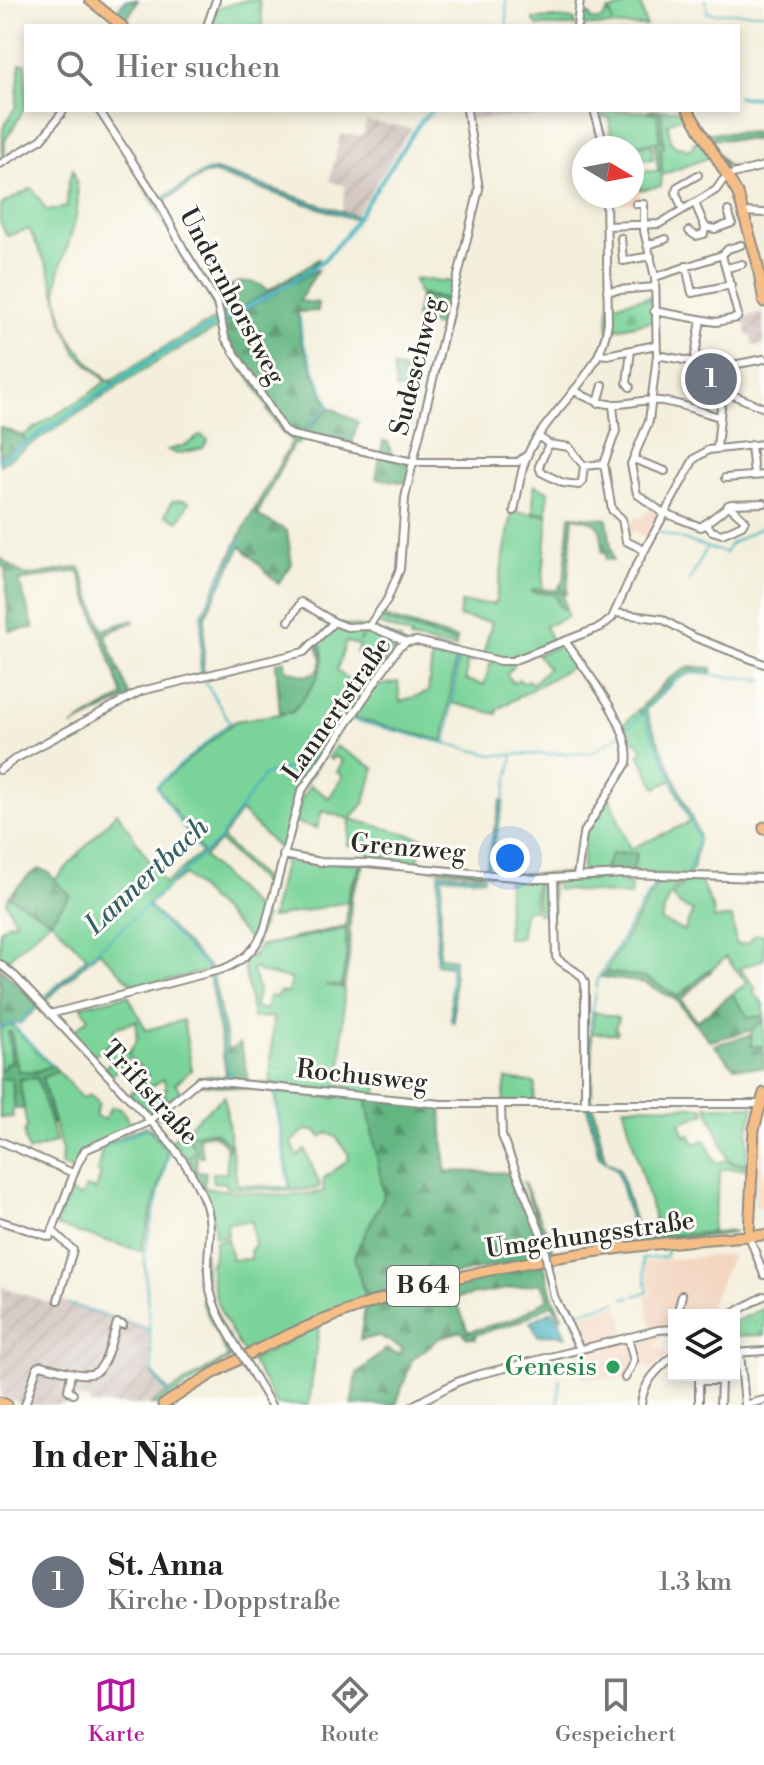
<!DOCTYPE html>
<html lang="de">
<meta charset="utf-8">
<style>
:root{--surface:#fff;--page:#f2f2f2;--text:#202124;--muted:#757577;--line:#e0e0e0;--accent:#b5179e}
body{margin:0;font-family:"Libre Bodoni",serif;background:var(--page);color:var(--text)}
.controls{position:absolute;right:24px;bottom:24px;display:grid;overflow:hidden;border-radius:0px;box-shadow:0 4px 12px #0003}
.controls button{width:72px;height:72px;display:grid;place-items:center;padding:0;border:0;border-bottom:2px solid var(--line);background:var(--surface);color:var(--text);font:40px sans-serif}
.compass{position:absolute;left:572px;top:136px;width:72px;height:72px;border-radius:50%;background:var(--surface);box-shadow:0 4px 12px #0003;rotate:100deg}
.you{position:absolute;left:510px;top:858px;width:28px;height:28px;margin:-20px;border:6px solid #fff;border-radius:50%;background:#1a73e8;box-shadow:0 0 0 12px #1a73e833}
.badge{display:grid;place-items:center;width:52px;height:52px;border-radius:50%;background:var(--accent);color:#fff;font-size:26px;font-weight:700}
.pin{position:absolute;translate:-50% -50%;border:4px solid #fff;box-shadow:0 2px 8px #0006}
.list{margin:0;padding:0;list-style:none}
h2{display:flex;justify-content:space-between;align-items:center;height:104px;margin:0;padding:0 32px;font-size:34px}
h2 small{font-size:26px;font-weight:400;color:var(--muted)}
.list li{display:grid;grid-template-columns:52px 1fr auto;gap:24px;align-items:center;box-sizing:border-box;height:144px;padding:0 32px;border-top:2px solid var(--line)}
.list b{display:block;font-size:30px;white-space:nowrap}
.list p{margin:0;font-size:26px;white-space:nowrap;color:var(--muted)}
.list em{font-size:26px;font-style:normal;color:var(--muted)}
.icon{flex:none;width:44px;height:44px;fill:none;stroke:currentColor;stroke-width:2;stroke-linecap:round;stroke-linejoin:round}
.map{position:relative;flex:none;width:764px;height:1405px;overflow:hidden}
.search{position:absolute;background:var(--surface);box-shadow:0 4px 12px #0003;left:24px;right:24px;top:24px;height:88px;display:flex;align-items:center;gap:20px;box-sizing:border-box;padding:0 28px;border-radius:0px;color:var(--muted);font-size:30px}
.sheet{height:248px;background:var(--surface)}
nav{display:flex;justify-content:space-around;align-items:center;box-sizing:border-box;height:112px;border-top:2px solid var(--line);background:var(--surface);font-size:22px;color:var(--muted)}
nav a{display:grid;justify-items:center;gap:4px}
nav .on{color:var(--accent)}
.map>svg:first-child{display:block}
.built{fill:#f3d4bf}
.industrial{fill:url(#industrial-furrows)}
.green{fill:#7ad49a;stroke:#528062;stroke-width:2;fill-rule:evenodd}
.forest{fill:url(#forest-firs);stroke:#477056;stroke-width:2;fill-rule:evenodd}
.cemetery{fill:url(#cemetery-stones);stroke:#528062;stroke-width:2}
.park{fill:url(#park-crowns);stroke:#528062;stroke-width:2}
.water{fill:url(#water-ripples);stroke:#386f75;stroke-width:2}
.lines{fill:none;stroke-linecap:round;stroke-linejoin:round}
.stream{stroke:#44b3bf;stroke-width:2}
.canal{stroke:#44b3bf;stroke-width:4}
.minor-casing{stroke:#908d84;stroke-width:10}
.major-casing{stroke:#908d84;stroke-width:13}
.minor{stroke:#fff;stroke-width:6}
.major{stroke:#f6be87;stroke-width:9}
.minor-bridge-casing{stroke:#908d84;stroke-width:10;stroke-linecap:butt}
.minor-bridge{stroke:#fff;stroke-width:6}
.leisure-dot{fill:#2e9e5b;stroke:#fdfcf7;stroke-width:3}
.labels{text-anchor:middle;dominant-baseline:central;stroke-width:6;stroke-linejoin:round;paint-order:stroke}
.shield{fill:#fdfcf7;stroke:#6a6a68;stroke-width:2}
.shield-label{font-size:24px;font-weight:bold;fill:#2b2b2b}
.street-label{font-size:26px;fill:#2b2b2b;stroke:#fdfcf7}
.leisure-label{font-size:26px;fill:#27864d;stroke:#fdfcf7;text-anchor:end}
.water-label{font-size:28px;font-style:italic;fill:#356166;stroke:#fdfcf7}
</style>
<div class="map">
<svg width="764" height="1405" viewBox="0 0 764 1405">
<defs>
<pattern id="industrial-furrows" width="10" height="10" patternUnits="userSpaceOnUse" patternTransform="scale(2)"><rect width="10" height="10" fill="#cfc0bb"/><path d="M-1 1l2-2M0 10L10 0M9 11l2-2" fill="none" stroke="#b2a5a1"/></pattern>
<pattern id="forest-firs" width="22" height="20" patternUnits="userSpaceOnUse" patternTransform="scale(2)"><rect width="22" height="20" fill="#63b682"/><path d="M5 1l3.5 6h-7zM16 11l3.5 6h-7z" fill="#52946b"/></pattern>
<pattern id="cemetery-stones" width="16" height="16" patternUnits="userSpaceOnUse" patternTransform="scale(2)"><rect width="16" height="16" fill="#7ad49a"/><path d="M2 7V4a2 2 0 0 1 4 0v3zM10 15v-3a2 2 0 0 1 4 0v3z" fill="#6ab685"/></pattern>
<pattern id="park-crowns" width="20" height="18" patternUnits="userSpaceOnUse" patternTransform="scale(2)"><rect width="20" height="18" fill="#7ad49a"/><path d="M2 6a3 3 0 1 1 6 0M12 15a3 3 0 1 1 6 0" fill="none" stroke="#6ab685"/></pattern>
<pattern id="water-ripples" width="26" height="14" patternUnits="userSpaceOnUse" patternTransform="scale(2)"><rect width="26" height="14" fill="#44b3bf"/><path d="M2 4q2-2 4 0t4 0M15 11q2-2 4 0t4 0" fill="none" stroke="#39929b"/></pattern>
</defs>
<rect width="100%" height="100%" fill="#fdfcf7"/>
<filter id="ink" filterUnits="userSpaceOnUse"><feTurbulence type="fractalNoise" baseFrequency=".0125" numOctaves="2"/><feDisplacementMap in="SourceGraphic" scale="16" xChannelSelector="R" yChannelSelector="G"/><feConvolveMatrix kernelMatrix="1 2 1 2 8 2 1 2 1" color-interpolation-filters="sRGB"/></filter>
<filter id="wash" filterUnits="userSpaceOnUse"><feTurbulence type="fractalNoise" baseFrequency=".006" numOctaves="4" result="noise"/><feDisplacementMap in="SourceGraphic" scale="32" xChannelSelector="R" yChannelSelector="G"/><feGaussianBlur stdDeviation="1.8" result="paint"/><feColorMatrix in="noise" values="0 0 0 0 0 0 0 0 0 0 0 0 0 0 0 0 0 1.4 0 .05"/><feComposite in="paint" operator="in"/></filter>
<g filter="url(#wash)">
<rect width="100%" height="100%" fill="#f4efdc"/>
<path class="built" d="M632,171H640V203H608V196H632Z
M650,509L659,514L646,539L634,529L628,537L625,527L629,526L637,516L640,519Z
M764,1105V1207H754L759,1121Z
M732,1254L706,1315H674V1326L652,1327L645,1296L652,1294L644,1262Z
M619,1305L628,1339L665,1331L655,1346L668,1354L651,1369L637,1360L635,1368L626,1379L587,1378V1342L575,1316Z"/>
<path class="industrial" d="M469,110H555V117L470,119Z
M366,121L411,128L355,216L342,211L345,186L330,181L340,135H363Z
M763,313L764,345L756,346L752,344V336H748L744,317Z
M2,1287L51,1303L53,1298L148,1327L151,1373L168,1393L151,1405H90V1401L73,1396L69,1398L68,1405H25L0,1396Z"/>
<path class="green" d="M246,0H259L263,26H208L215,9Z
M621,0H640L646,26H581V15H590L591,20H602L608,11L613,23L610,11L623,7Z
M557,18L575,20V26H537L533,19Z
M20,64H26V106L5,141V158L2,160L3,128L16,106Z
M602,110L657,112L660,142L612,146L609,117H602Z
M661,110H682L685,116L668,123L671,142L677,148L682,146L687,150L694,147L693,143L699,140L710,157L662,175L661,186L640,190V171H662L661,147L664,146Z
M652,144L653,159L632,161V148H620Z
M73,169C85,207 72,230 61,265C45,317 80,358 117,388L0,465V461L27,443L22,436L88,395L106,381L77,354L65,327L49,270L29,229L7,236L0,222V205L32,188L47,211L67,207L68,185Z
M143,181L216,303L220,327L173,352L119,386L111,380L166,346L217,318C212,293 194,274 182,253C168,229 156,205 141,182Z
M414,279L456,282L452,299L419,294Z
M201,435L208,440L203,448L177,454L168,450L186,445Z
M534,485L548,491L547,513L533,512Z
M184,500L189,502L179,521L165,515L172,501Z
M512,512L548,515L542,590L533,589V592L555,594L559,606L566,610L568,617L545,626L553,643L514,658L506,659L483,655L492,622L459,617L461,603L495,604Z
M376,618L456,643V648L410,639L411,636L373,622Z
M334,623L366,628L360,642L367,628L401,640L321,758H315L320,761L296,798L282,852L241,811L222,838L271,887L270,891L220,841L204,857L265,918L254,944L185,875L170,885L148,905L212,970L136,988L99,951L44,1002L42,1000L87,957L51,920L9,958L18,975L0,962V930L10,922L13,924L15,921L6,902L9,896L51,919L70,896L55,880L117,812L165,884L202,852L157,786L235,721L293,712C308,691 331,667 319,640ZM346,642L359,645L356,653L366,658L361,671L351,682L337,670Z
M565,644L578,663L498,709L497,714L452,703L459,654L474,658L473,662L467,661L466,680L484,685L491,662L513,663L514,665L507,674L513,683L519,679L523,683L528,680L532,684L548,668L537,654Z
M433,647L456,653L444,741L353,718L374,687L398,682L400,702L428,692Z
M638,710L642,715L646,712L699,835L693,869L689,875L632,873L637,853L611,854L603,873L581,875L585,835L609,795L630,849L690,822L672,780L656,788L639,754L644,751L637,741L625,739V723Z
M336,746L374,768L365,802L351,819L423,838L417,865L368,860V846L348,845L350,819L322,811L317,828L295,823L301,799L310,785L329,798L343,776L337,772L343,761L334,756L332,760L328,757Z
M286,856L361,864L350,887L347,902L271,918Z
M439,872L484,876V879L442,876L439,957L454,959V1022L451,1021V966L436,964Z
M624,876L626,884L631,885V896L556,889V881Z
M508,878L535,880L534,910H525L520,938H507Z
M687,878H699L713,909L714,919L732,917L736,945L748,943L755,935L764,934V959L740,968L756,989L753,992L764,1004V1016L749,1018L732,994L747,983L726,957L679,997L647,978L605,972L658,883L680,882L668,898L661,921L684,931L693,911L681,906L672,897Z
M551,879L553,913L537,914V880Z
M347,928L346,959L341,986L325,985L344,988L341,1093L270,1084L273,1017L253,1018L243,962L251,955L254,958L253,955L260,946ZM256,968L259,972L291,979L288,993L279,992L277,997L269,996L266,1010L255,1008L258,990L252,970Z
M213,975L228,1050L223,1054L209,976Z
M128,995L146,1030L183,1020L192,1069L175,1084L181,1091L169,1101L163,1090L167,1088L163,1079L145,1091L151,1100L161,1093L167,1103L151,1118L129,1095L149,1075L130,1057L111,1076L104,1068L111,1062L103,1051L119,1039L129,1053L138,1037L136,1036L137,1021L114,1028L117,1038L93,1056L71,1033L89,1018L81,1006Z
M594,1012L618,1018L615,1030L618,1031L617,1034L592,1033Z
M764,1020V1046H751L752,1030Z
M12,1025L51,1066L38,1071H18L11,1032L8,1033L12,1063L4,1070L0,1069V1028Z
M345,1069L378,1073L377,1095L346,1092Z
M58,1071L83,1099L89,1094L99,1103L95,1116L104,1120L111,1107L121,1109L133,1127L93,1144L73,1170L61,1166L62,1152L42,1077Z
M38,1078L56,1142L28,1152C27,1143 21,1135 27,1127L19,1079Z
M0,1079H12L15,1109L12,1110L13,1117L0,1118Z
M506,1079L535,1083L534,1102H503Z
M275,1092L336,1098L337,1094L366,1097L384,1196L354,1256L365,1297L243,1352C222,1317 213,1303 210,1262H213L215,1241L227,1239L232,1260L251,1259L250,1251L255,1245L251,1221L227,1223L228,1236L215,1237L213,1217L203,1188L284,1196L323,1192L324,1178L347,1161L349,1155L337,1138L328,1133L321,1137L316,1131L305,1130L291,1143L298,1156L305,1150L320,1185L318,1188L291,1191Z
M224,1096L237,1184L288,1188L289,1191L226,1187V1183L213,1182L212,1173H227L226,1151L231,1145L217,1133L189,1139L196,1150L187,1158L171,1141Z
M623,1106L703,1107L706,1113L680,1123L685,1136L690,1134L695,1144L705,1140L716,1163L727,1160L730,1163L748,1165V1169H721L711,1233L659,1237Z
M707,1106H754L748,1131L747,1163H735L728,1159Z
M146,1126L166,1148L167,1156L141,1251L56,1226L70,1188V1193L81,1197L86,1187L96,1190L101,1174L97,1173L103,1144Z
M202,1252L205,1253C204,1297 216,1318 237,1354L157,1405H151L167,1393L151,1373H153L169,1392L228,1357L202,1303Z
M319,1326L309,1405H277L251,1360Z"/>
<path class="forest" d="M125,0H138L125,23L114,14Z
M649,110H661L664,147H661L662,172H658L655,142L660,141L657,113H649Z
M703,131L705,133L754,132L762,140L708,139L727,166L732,167L730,169C718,162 709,144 701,132Z
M215,170L355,216L353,219L212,173L204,174L162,203L160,200L206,171Z
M320,258L310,269L222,318L213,293C232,283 250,275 268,290Z
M316,270H318L299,301L318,303V311L298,312L301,341L328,405L299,436L302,438L300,443L294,445L288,454L257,515L287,531L292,564L278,584L241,546L205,616L203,675L193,677L200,673L202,614L245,526L293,440L282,432L267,410L269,409L226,337L223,323Z
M420,296L451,300L445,327L415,322Z
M393,367L407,371L408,392L396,389Z
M330,407L358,422L351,448L302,436Z
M0,427L22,436L26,441L0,459Z
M383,441L388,442L393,459L412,463L407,483L376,478Z
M570,516L607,519L613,560L606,559V552H602C603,525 599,521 573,517L567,594H563L566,610L559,606L555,594L532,592L533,589L557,590L564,579Z
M0,558L26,576L80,567L103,630L133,619L134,622L105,634L130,697L72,726L123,696L79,573L73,572L19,581L34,628L9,631L5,568L0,565Z
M378,615L457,639L456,643L376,618Z
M319,640C332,668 309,690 293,712L280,714L276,663L285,660L286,669L305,676L318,671L322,660L316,644Z
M690,666L712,668V673C677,668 664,691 641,714L638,710L668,679Z
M501,800L504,801L488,871L535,874L576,873L574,876L536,878L420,867L421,864L485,871Z
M637,853L632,873H603L611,854Z
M361,864L364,865L351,897L349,959L344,987L341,986L346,959V928L267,945L260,946L346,926L348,897Z
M39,869L48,872L70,896L50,920L9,896L28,876Z
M0,967L39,1006L21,1023L0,1028Z
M710,969L711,972L681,1000L697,1021L732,994L749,1018L764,1016V1020L752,1030L710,1041L676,1000L645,983L601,977L605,972L647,978L678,997Z
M8,1032H11L18,1071H38L52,1065L58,1071L42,1078L54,1124H51L37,1078L19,1079L24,1109H15L12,1079H0V1069H4L6,1063L12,1062Z
M592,1035V1102H587L588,1036Z
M751,1035V1046H764V1068L734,1067L714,1045Z
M240,1043L249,1082L337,1091L336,1098L201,1084L205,1076L223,1077L226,1073L223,1054Z
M366,1097L441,1106L446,1171L514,1173L541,1240L544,1256L421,1281L365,1297L354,1256L384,1196Z
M587,1106H593L606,1161L619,1168L639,1237L734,1231V1233L548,1256L523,1181L549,1237L553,1252L636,1241L617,1170L599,1157Z
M208,1131L217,1133L231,1145L226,1151V1145L213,1134L198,1137L203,1156H197L196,1171L206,1172L204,1186H201L187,1158L196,1150L189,1139L190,1135Z
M544,1264L552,1296L562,1317L561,1318L552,1304L518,1322L475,1335L476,1339L466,1337L462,1331L441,1337L412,1360L396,1405H351L357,1374L386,1349L399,1354L402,1348L379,1336L360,1340L365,1308L483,1276ZM540,1283L549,1298L516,1318L468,1332L456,1298Z"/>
<path class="cemetery" d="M652,296L653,321L608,331L609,305Z"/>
<path class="park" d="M764,1308V1335L734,1336V1322Z"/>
<path class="water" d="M552,1311L559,1319L566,1337L555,1334L538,1336L530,1322Z"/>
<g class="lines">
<path class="stream" d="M506,0L507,26
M705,0L708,13H764
M118,16L128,0
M162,200L206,171H211L356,218
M300,317L302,339L329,404L302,435
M659,532L725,553L730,544L764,526
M689,582L706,549
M201,673L203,613L242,540
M643,713L697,835L698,841L688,873
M352,720L493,755L591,753L620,735
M625,731L675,681L690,673L764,680
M447,742L458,653
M317,758L330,724L336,718L346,719
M504,798L513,756
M199,851L156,786L230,722L203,679
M486,872L503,801
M146,905L208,969
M211,976L230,1080
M596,988L598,978L657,880L681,879
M43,1000L218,841L264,775L315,760
M452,1019L451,963L437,962L440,874L484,878
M0,1027L21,1022L39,1004
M15,1027L51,1065
M589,1032L595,993
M204,1077L224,1078L229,1074
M274,1093L290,1191
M589,1101V1036
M589,1107L603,1160L618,1170L636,1238L664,1239
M155,1121L169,1109
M150,1126L169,1152L144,1253L153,1374L169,1394
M101,1148L146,1129
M87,1154L98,1149
M635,1296L648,1292L642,1259L666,1257L667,1249
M624,1298L631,1297
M68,1304L149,1330
M582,1342L571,1314L617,1302
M582,1352L585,1375
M558,1405L560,1379"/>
<path class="canal" d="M738,97L764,98
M0,460L158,355L286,286L323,261L345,236L422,120L432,110"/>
</g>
</g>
<g filter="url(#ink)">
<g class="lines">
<g class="minor-casing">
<path id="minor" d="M207,26L216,0
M577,26L580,0
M99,110L160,204L184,250L217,303L225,338L284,430L292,435L413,462H518L528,454
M594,110L605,148
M0,164L42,139L64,110
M636,204H644V231L655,277L657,355L649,421L631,464L637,494L662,512L701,527L731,504L764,503
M682,208L676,193L677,187L698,175
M744,212L764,213
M607,226L659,224L716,190L723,180L733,174L764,166
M705,227L715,229L732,223L728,211
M689,231L696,236L704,234L705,227L695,203
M621,238L623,261L651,256
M648,245L666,239
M722,255L728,249L741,245
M686,266L692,293L731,285
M727,268L742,264
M607,291L654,287
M654,311L716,322L737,318L738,315L722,255L655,277
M600,354L607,355L656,345
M657,355L722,367L764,359
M694,362L701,320
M630,387L627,383L631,350
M574,390C618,419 630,393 672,403C688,406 704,413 720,417
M723,391L764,408
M598,403L603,385
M613,406L616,431L604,464L612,510L622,519L626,541L644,550
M538,436L549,444L539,466L541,472L563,483L579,485L582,482L584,466
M549,444L569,447L584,466L604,464
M751,445L754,475
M717,448L725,367
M633,459L665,471
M725,478L764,475
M514,511C519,488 521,464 533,444C557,403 603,372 608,322L606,196
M706,524L712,531L722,534L742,525L745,520L728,505
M616,613L662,619L694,637L764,664
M289,621L301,602L334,622
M369,626L387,600L400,569L405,498L413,462L479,189L467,110
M565,641C585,670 633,727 627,763L583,834L577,877
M0,770L15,759L141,691L304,652L334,622L347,627L369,626L407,642
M283,855L321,862L366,863L536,879L623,874L764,878
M554,878L556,957C565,968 580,969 585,983V1104
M0,964L16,977C49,1013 83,1048 116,1084C151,1122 188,1155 206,1205C214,1228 207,1247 208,1271C208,1301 223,1324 238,1349
M50,1014L223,969C243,961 255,950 264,930L301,792L398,648L407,642L417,641L500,661H512L601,627L612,618L633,572L694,459L708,450L764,444
M501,1104L502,1136L543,1239L545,1252
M0,1141L73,1173
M0,1221L50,1237L77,1165L85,1150L147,1123L199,1080L441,1104H760
M53,1231L73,1250L58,1300
M749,1236L764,1275
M548,1269L554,1296L580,1349
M677,1315L682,1295
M730,1315L764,1296
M734,1353L764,1351
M740,1353L745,1405
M248,1366L271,1405
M71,1374L68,1390L73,1394
M625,1378L634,1361L628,1337
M700,1381H721L720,1405
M25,1405L37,1367L41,1365C101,1380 99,1384 117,1323L123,1325
M414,1405L457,1382L477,1375L658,1330L674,1329
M641,1405C643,1382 657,1370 674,1355
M699,1405V1375
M745,1405L764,1400"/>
</g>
<g class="major-casing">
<path id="major" d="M90,0L122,26
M688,110L738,194L757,261L764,302
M764,827V829
M749,1236L754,1129L764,1093
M0,1402L7,1405
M163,1405C341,1283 553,1248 764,1235"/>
</g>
<use href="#minor" class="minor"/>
<use href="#major" class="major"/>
<g class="minor-bridge-casing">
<path id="minor-bridge" d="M545,1252L548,1269
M238,1349L248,1366"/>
</g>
<use href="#minor-bridge" class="minor-bridge"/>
</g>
</g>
<circle class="leisure-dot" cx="613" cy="1367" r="8"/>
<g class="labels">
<rect class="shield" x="387" y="1266" width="72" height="40" rx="6"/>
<g class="shield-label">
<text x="423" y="1286">B 64</text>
</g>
<g class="street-label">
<text transform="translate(232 296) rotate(62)">Undernhorstweg</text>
<text transform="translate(416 366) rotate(-76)">Sudeschweg</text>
<text transform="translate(337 709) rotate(-55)">Lannertstraße</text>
<text transform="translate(408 848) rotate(5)">Grenzweg</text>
<text transform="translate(362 1076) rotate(6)">Rochusweg</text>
<text transform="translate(150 1093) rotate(48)">Triftstraße</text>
<text transform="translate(590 1235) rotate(-8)">Umgehungsstraße</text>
</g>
<g class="leisure-label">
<text x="597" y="1367">Genesis</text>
</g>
<g class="water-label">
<text transform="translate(147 876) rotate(-43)">Lannertbach</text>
</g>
</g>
</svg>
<div class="controls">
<button><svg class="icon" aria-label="layers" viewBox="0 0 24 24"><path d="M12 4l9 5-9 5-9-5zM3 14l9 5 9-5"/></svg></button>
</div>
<svg class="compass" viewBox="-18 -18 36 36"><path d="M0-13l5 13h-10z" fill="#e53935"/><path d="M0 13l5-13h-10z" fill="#757577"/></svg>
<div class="you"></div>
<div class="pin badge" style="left:711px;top:379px;background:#6b7280">1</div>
<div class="search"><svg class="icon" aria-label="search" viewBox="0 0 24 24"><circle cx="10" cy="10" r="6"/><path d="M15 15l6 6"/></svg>Hier suchen</div>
</div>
<section class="sheet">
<h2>In der Nähe<small></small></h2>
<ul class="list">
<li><span class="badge" style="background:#6b7280">1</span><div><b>St. Anna</b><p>Kirche · Doppstraße</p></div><em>1.3 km</em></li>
</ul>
</section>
<nav>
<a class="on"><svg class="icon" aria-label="map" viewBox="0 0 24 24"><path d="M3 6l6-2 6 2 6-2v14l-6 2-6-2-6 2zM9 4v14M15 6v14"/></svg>Karte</a>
<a><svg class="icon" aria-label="directions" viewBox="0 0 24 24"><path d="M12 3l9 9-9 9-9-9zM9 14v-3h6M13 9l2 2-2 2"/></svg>Route</a>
<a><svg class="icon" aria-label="saved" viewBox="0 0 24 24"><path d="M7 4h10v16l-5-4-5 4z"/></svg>Gespeichert</a>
</nav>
